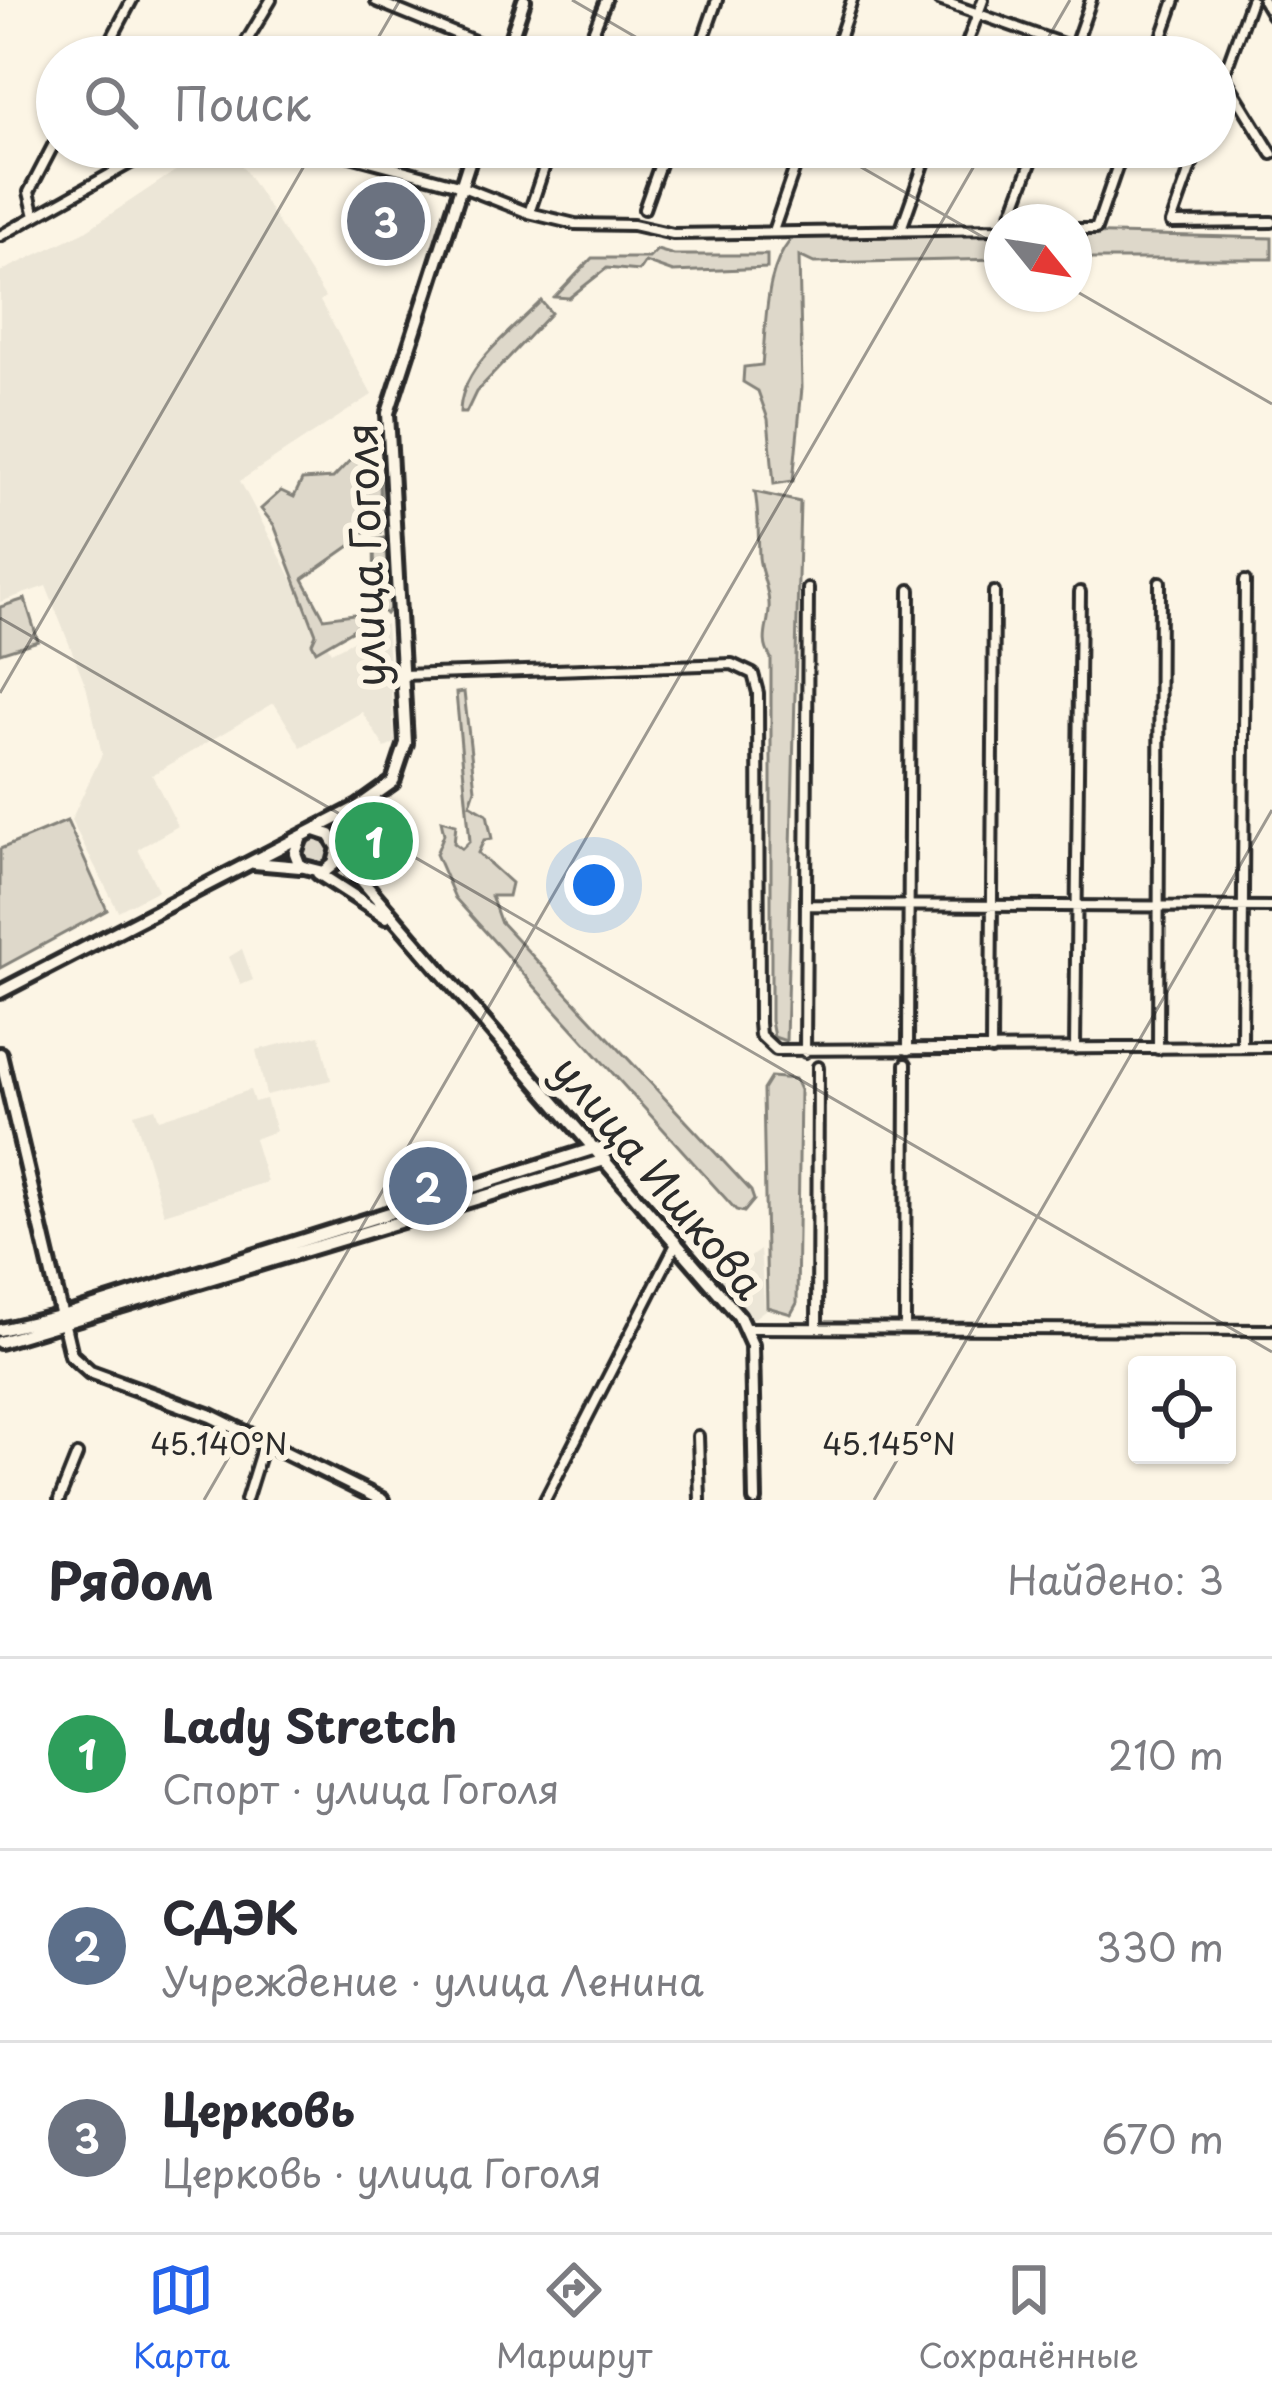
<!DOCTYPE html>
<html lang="ru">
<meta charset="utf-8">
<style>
:root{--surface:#fff;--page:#f7f7f7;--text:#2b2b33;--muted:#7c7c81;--line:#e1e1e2;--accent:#2563eb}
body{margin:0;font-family:"Playpen Sans",sans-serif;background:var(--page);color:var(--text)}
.controls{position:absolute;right:36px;bottom:36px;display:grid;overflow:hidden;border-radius:12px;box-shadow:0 3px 9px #0004}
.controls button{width:108px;height:108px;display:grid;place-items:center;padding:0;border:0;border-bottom:3px solid var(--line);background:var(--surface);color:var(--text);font:60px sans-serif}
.compass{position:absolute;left:984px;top:204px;width:108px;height:108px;border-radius:50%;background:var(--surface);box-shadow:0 3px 9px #0004;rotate:120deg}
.you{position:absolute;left:594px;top:885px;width:42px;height:42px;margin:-30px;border:9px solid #fff;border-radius:50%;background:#1a73e8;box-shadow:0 0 0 18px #1a73e833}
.badge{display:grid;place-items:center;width:78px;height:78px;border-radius:50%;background:var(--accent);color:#fff;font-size:39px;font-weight:700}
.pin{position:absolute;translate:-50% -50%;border:6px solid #fff;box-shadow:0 3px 12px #0006}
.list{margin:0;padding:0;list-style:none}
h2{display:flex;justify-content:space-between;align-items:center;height:156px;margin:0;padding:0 48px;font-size:51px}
h2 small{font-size:39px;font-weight:400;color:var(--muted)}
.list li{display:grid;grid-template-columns:78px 1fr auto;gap:36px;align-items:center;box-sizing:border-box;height:192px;padding:0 48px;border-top:3px solid var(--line)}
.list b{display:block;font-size:45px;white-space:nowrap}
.list p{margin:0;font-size:39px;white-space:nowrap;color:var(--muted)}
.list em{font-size:39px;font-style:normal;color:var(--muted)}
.icon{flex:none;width:66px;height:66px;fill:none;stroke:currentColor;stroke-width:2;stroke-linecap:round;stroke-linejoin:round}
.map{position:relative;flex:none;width:1272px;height:1500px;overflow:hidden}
.search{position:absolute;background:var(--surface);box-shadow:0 3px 9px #0004;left:36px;right:36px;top:36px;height:132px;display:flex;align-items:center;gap:30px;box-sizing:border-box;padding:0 42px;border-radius:66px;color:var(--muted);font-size:45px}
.sheet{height:732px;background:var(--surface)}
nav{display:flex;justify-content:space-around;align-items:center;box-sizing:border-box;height:168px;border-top:3px solid var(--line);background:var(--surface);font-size:33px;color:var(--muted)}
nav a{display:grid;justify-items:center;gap:6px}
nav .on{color:var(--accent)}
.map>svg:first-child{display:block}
.built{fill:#ece6d7}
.green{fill:#ded8ca;stroke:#84827a;stroke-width:3}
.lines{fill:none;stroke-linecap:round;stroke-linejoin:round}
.street-casing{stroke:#2b2b2b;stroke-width:16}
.secondary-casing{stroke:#2b2b2b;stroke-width:20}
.street{stroke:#fcf5e5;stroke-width:8}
.secondary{stroke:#fcf5e5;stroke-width:10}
.ticks{fill:none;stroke:#2b2b2b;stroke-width:3;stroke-opacity:0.45}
.labels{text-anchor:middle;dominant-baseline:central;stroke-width:12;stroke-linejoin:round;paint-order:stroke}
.street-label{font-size:42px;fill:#2b2b2b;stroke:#fcf5e5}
.ticks-label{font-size:30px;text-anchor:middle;fill:#2b2b2b;stroke:#fcf5e5;stroke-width:12;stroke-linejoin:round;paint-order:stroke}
</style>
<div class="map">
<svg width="1272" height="1500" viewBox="0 0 1272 1500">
<rect width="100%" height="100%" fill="#fcf5e5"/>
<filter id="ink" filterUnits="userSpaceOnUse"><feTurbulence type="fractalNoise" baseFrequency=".00833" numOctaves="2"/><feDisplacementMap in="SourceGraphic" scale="24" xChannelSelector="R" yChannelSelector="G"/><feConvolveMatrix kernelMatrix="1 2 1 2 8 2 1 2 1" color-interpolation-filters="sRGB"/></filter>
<g filter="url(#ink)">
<path class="built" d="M211,147H230L262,197L325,297L320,301L372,395L240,481L331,652L386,624L395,743L385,748L362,712L301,747L274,703L152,775L178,826L138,849L158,890L118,911L71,820L102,754L86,686L46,586L0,602V272L84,232Z
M242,949L253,980L241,985L229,957Z
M320,1035L331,1080L266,1095L256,1050Z
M250,1090L254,1102L266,1099L276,1131L254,1139L267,1182L164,1214L134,1114L155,1108L159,1119Z
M760,1250L765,1310L750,1321L721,1279Z"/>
<path class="green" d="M1002,233V259L814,263L799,256L802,388L793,481L774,484L768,419L758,391L743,382L744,367L762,365C767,323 763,266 796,234Z
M1074,233L1272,238V259H1074Z
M657,250L674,255H767V268L673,272L645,262L639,271L607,268L569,298L555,297L592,258H649Z
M541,301L551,313L476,392L466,413H460C460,367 511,332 541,301Z
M355,455L367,456L380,477L381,532H360L357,541L303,579L324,618L369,612L354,629L316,651L312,643L316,634L274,525L261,509L281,491L294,497L302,480L333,478Z
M755,492L800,502L786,1041L774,1037L771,1021V658C758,639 771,623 769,603C768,587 760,570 759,557C758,534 759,513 755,492Z
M385,538L390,609L386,614L375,603L374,540Z
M25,599L38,641L0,653V607Z
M464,692L475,789L470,804L487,814L492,839L484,840L478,853L511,883L508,896H491L500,921L751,1191L754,1200L744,1212L736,1210L455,898L436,854L444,834L441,820L456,824L454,843L462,849L470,841L456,693Z
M67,821L107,910L0,968V849Z
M302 852a15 15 0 1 1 30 0a15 15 0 1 1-30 0Z
M771,1077L795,1079L800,1090L797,1303L791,1314L767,1307L763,1090Z"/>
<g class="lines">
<g class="street-casing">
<path id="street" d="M939,0L1100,57
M1263,0L1272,15
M376,1L506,54
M102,57L132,0
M237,57L271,0
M583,57L606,0
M697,57L717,0
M833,57L852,0
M962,57L983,0
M1071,57L1091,0
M1155,57L1175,0
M1224,76L1272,154
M1215,100L1251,0
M317,147L455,184L529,213L575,224L633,225L673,234L1002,229
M1198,147L1171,223L1272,222
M644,209L666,147
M529,213L551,147
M35,216L29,192L57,138
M1009,222L1037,147
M901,229L930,147
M1074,229H1096L1124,147
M773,231L802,147
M0,236L159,147
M402,675L732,664L753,674L758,693L759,1023L760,1035L776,1050L1272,1047
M807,905L1272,907
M1242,1047L1245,581
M1075,1049L1080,592
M1158,1049L1160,582
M908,1050L910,590
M991,1050L994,592
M805,1052L808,589
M817,1326L818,1067
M905,1327L906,1064
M746,1328L1272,1330
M698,1436L700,1500
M59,1500L77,1455
M246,1500L264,1442
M545,1500L677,1242"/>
</g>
<g class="secondary-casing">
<path id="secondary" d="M505,57L524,0
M357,809L346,839L357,871
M301,837L295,853L300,866L324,872L334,864L338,848L330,835L315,830
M346,839L338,853L739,1316L752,1345L755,1500
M254,863L300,867
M318,873L386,917
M0,992L358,807L393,782L406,743L388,413L474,147
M0,1054L71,1355L90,1372L211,1416L382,1500
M0,1330L72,1313L596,1148
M0,1342L605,1160"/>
</g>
<use href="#street" class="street"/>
<use href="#secondary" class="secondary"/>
</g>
</g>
<path class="ticks" d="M572,0L670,57M367,57L400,0M1037,57L1070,0M826,147L1002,248M1074,290L1272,404M0,618L1272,1352M0,693L315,147M204,1500L985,147M874,1500L1272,810"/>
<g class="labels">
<g class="street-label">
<text transform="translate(364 555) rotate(-92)">улица Гоголя</text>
<text transform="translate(660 1176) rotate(50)">улица Ишкова</text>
</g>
</g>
<g class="ticks-label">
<text x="219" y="1455">45.140°N</text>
<text x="889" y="1455">45.145°N</text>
</g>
</svg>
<div class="controls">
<button><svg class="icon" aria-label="locate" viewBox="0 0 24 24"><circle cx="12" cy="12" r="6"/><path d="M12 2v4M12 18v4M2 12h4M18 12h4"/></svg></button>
</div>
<svg class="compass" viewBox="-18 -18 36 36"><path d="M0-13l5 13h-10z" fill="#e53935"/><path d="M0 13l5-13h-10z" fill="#7c7c81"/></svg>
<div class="you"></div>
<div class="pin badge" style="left:374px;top:841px;background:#2e9e5b">1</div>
<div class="pin badge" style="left:428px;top:1186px;background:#5c6f8a">2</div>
<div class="pin badge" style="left:386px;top:221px;background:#6b7280">3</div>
<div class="search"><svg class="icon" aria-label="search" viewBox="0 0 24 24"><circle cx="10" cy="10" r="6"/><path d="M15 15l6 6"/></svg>Поиск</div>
</div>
<section class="sheet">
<h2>Рядом<small>Найдено: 3</small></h2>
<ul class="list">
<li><span class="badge" style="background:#2e9e5b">1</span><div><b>Lady Stretch</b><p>Спорт · улица Гоголя</p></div><em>210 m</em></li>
<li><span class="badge" style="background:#5c6f8a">2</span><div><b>СДЭК</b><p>Учреждение · улица Ленина</p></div><em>330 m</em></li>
<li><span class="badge" style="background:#6b7280">3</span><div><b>Церковь</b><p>Церковь · улица Гоголя</p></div><em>670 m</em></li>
</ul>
</section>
<nav>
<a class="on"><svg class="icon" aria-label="map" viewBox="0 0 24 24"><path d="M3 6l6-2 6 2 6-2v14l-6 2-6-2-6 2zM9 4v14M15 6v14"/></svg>Карта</a>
<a><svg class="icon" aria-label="directions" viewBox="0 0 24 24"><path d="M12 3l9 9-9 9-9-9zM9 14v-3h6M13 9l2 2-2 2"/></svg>Маршрут</a>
<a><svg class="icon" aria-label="saved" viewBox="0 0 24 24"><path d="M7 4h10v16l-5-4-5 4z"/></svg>Сохранённые</a>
</nav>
